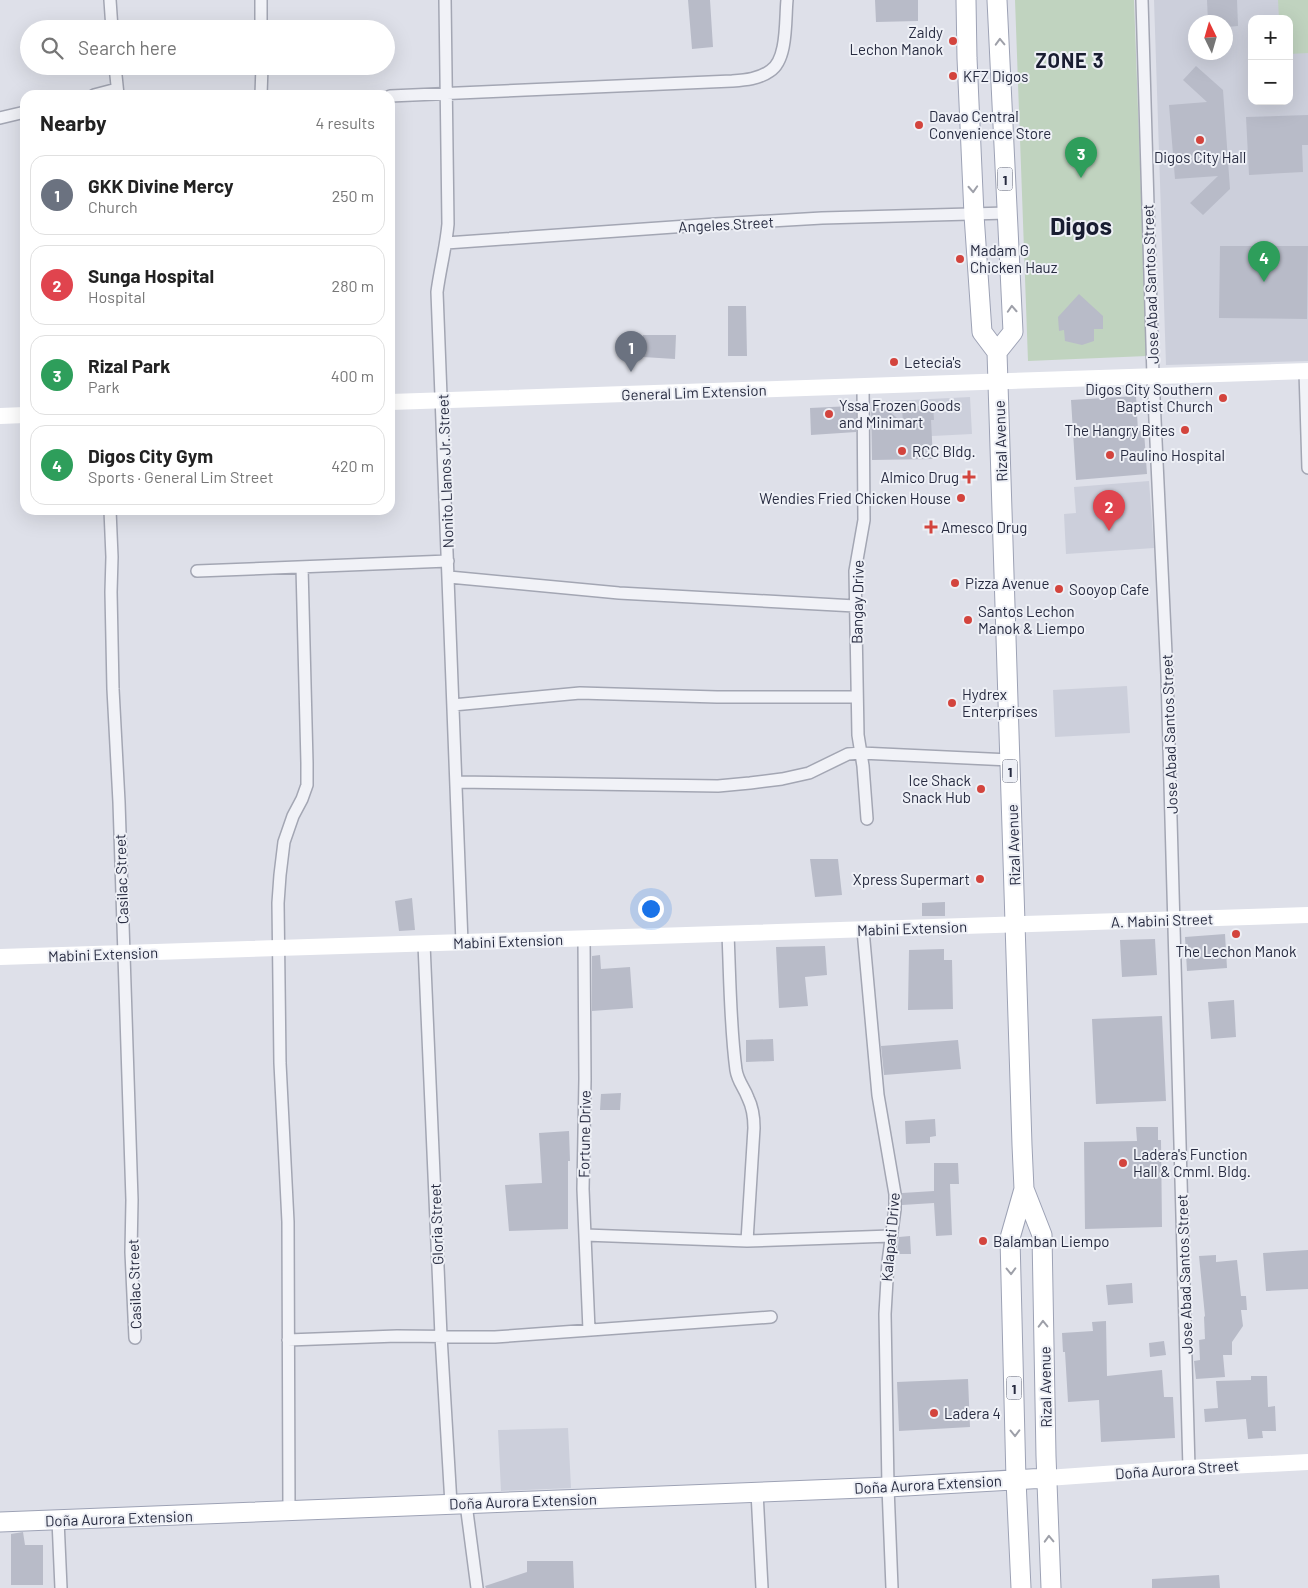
<!DOCTYPE html>
<meta charset="utf-8">
<style>
:root{--surface:#fff;--page:#f2f2f2;--text:#222;--muted:#767676;--line:#e0e0e0;--accent:#0b8043}
body{margin:0;font-family:Barlow,sans-serif;background:var(--page);color:var(--text)}
.controls{position:absolute;right:15px;top:15px;display:grid;overflow:hidden;border-radius:10px;box-shadow:0 5px 20px #0002}
.controls button{width:45px;height:45px;display:grid;place-items:center;padding:0;border:0;border-bottom:1px solid var(--line);background:var(--surface);color:var(--text);font:25px sans-serif}
.compass{position:absolute;left:1188px;top:15px;width:45px;height:45px;border-radius:50%;background:var(--surface);box-shadow:0 5px 20px #0002;rotate:355deg}
.you{position:absolute;left:650px;top:908px;width:18px;height:18px;margin:-12px;border:4px solid #fff;border-radius:50%;background:#1a73e8;box-shadow:0 0 0 8px #1a73e833}
.badge{display:grid;place-items:center;width:32px;height:32px;border-radius:50%;background:var(--accent);color:#fff;font-size:16px;font-weight:700}
.pin{position:absolute;translate:-50% -41px;filter:drop-shadow(0 1px 2px #0008)}
.pin::after{content:'';position:absolute;top:26px;width:18px;height:15px;background:inherit;clip-path:polygon(0 0,100% 0,50% 100%)}
.list{margin:0;padding:0;list-style:none}
h2{display:flex;justify-content:space-between;align-items:center;height:65px;margin:0;padding:0 20px;font-size:21px}
h2 small{font-size:16px;font-weight:400;color:var(--muted)}
.list li{display:grid;grid-template-columns:32px 1fr auto;gap:15px;align-items:center;box-sizing:border-box;height:80px;margin:0 10px 10px;padding:0 10px;border:1px solid var(--line);border-radius:15px}
.list b{display:block;font-size:19px;white-space:nowrap}
.list p{margin:0;font-size:16px;white-space:nowrap;color:var(--muted)}
.list em{font-size:16px;font-style:normal;color:var(--muted)}
.icon{flex:none;width:28px;height:28px;fill:none;stroke:currentColor;stroke-width:2;stroke-linecap:round;stroke-linejoin:round}
.map{position:relative;flex:none;width:1308px;height:1588px;overflow:hidden}
.search{position:absolute;background:var(--surface);box-shadow:0 5px 20px #0002;left:20px;top:20px;width:375px;height:55px;display:flex;align-items:center;gap:12px;box-sizing:border-box;padding:0 18px;border-radius:28px;color:var(--muted);font-size:19px}
.panel{position:absolute;background:var(--surface);box-shadow:0 5px 20px #0002;left:20px;top:90px;width:375px;height:425px;border-radius:15px}
.map>svg:first-child{display:block}
.built{fill:#cccfdb;fill-rule:evenodd}
.green{fill:#c0d3bf}
.building{fill:#b8bbc8}
.lines{fill:none;stroke-linecap:round;stroke-linejoin:round}
.street-casing{stroke:#a3a6b3;stroke-width:14}
.primary-casing{stroke:#9da2b5;stroke-width:21}
.street{stroke:#f1f2f7;stroke-width:11}
.secondary{stroke:#fff;stroke-width:16}
.primary{stroke:#fff;stroke-width:19}
.oneway{stroke:#9ea0a9}
.poi-dot{fill:#d3443d;stroke:#eef0f6;stroke-width:2}
.labels{text-anchor:middle;dominant-baseline:central;stroke-width:4;stroke-linejoin:round;paint-order:stroke}
.shield{fill:#eef0f6;stroke:#636677;stroke-width:1}
.shield-label{font-size:14px;font-weight:bold;fill:#272b40}
.poi-label{font-size:15px;fill:#272b40;stroke:#eef0f6;text-anchor:start}
.street-label{font-size:15px;fill:#272b40;stroke:#eef0f6}
.district-label{font-size:20px;font-weight:bold;letter-spacing:1px;fill:#191d31;stroke:#eef0f6}
.town-label{font-size:25px;font-weight:bold;fill:#191d31;stroke:#eef0f6}
</style>
<div class="map">
<svg width="1308" height="1588" viewBox="0 0 1308 1588">
<rect width="100%" height="100%" fill="#dee0e9"/>
<path class="built" d="M1154,0H1308V361L1166,365ZM1252,19H1289V101H1252ZM1196,22H1226V52H1196Z
M970,397L972,434L873,439L871,402Z
M1149,481L1154,548L1066,554L1064,514L1076,513L1074,487Z
M1127,686L1130,733L1055,737L1053,690Z
M568,1428L571,1488L501,1491L498,1430Z"/>
<path class="green" d="M1015,0H1134L1147,356L1028,361Z
M1278,0H1308V53L1289,54V19H1279Z"/>
<path class="building" d="M688,0H710L713,47L692,49Z
M875,0H918V21L876,22Z
M1207,0H1237L1238,26L1226,27V22H1208Z
M1196,66L1223,90L1230,189L1203,215L1190,203L1218,176L1175,179L1169,105L1207,102L1183,80Z
M1308,115V145H1302L1303,172L1249,175L1246,117Z
M1220,246H1308L1307,319L1219,318Z
M1079,294L1103,316V329H1094V341L1082,345L1065,341L1064,330L1059,331L1058,317Z
M728,306H746L747,356H728Z
M643,335H676L675,359L643,357Z
M1136,396L1138,431H1144L1147,474L1076,480L1071,400Z
M933,405L934,420H931L933,459L872,460L871,407L883,406L903,423L902,407Z
M852,406V408H856V432L811,435L810,408Z
M810,859H838L842,895L815,897Z
M412,898L415,930L399,931L395,901Z
M945,902V916H922V903Z
M1225,934L1227,968L1187,971L1185,937Z
M1155,939L1157,975L1122,977L1120,940Z
M825,946L827,975L805,977L808,1006L779,1008L776,947Z
M944,949V960H952L953,1009L908,1010L909,950Z
M600,955L601,969L630,967L633,1008L592,1011V956Z
M1234,1000L1236,1037L1211,1039L1208,1002Z
M1162,1016L1166,1101L1096,1104L1092,1019Z
M773,1039L774,1061L746,1062V1040Z
M958,1040L961,1069L884,1075L881,1046Z
M621,1093L620,1110H600L601,1094Z
M935,1119L936,1136L930,1137V1143L906,1144L905,1121Z
M1136,1127H1158V1140H1161L1162,1227L1085,1229L1084,1142L1137,1141Z
M569,1131L570,1161H568V1229L509,1231L505,1185L542,1183L539,1133Z
M934,1163H958L959,1184H950L952,1235L936,1236L934,1203L902,1205V1193L934,1191Z
M910,1236L911,1254H897L899,1237Z
M1308,1250V1289L1266,1291L1263,1253Z
M1216,1255V1262L1237,1260L1241,1296H1246L1247,1310H1241L1243,1326L1232,1342V1355H1223L1225,1377L1196,1379L1194,1361L1200,1360L1199,1340L1205,1339L1204,1317L1205,1316L1199,1256Z
M1132,1283L1133,1303L1108,1305L1106,1285Z
M1106,1321L1107,1376L1162,1370L1164,1397H1173L1175,1438L1101,1442L1099,1400L1068,1402L1065,1352H1063L1062,1333L1093,1331L1092,1322Z
M1164,1341L1166,1355L1150,1357L1149,1343Z
M1251,1376H1267L1268,1407L1275,1406L1276,1431H1262L1263,1438L1248,1439L1246,1419L1205,1422L1204,1409L1218,1408L1216,1381L1251,1380Z
M968,1379L970,1427L899,1431L897,1382Z
M23,1532L25,1545H43V1585H11V1534Z
M527,1561H573L574,1588H486L485,1586L527,1572Z
M1219,1575L1220,1588H1152V1579Z"/>
<g class="lines">
<g class="street-casing">
<path id="street" d="M110,0L112,29
M261,0V29
M445,0L448,224C446,247 440,269 437,292L462,943
M1142,0L1153,377L1167,675L1189,1468
M115,66L118,95
M94,95L117,89
M261,95L262,66
M390,96L732,81C745,80 759,79 770,71C788,60 785,19 787,0
M0,118L25,112
M446,243L716,224L822,218L1007,213
M1305,371L1308,468
M863,386L864,520L855,571L858,735L863,766L867,819
M110,510L112,557L111,592L113,689L119,802L132,1200L131,1252L135,1338
M197,571L448,561
M449,577L619,593L855,606
M453,705L580,693L717,697H857
M457,782L718,786L750,783L782,779L809,773L848,754L861,753L1010,760
M863,930L878,1095L895,1194V1209L888,1262L885,1314L888,1487L892,1588
M728,934C730,979 730,1025 736,1070C738,1082 744,1087 748,1098C753,1108 754,1117 754,1128L747,1241
M584,939L585,1079L583,1189L589,1330
M424,944L441,1336L451,1504
M585,1235L747,1241L891,1236
M288,1340L397,1336L495,1337L771,1317
M757,1492L762,1588
M466,1504L477,1588
M289,1511L288,1222L280,1063L278,903L280,875L284,842L293,816L302,799L307,785V763L302,567
M58,1520L61,1588"/>
</g>
<g class="primary-casing">
<path id="primary" d="M966,0L967,58L974,215L982,332L997,352L1022,1145L1024,1189L1042,1235L1046,1456L1051,1588
M997,352L1013,332L997,0
M0,1522L888,1487L1047,1478
M1021,1588L1016,1480L1010,1238L1024,1189"/>
</g>
<use href="#street" class="street"/>
<path class="secondary" d="M390,402L1308,371
M0,416L25,415
M0,957L1308,915
M1047,1478L1189,1468L1308,1462"/>
<use href="#primary" class="primary"/>
</g>
<defs><path id="oneway-chevron" d="M-2-3.5L2.5 0L-2 3.5" fill="none" stroke-width="1.6" stroke-linecap="round" stroke-linejoin="round" transform="scale(1.25)"/></defs>
<g class="oneway">
<use href="#oneway-chevron" transform="translate(1000 42) rotate(-92)"/>
<use href="#oneway-chevron" transform="translate(973 189) rotate(87)"/>
<use href="#oneway-chevron" transform="translate(1012 309) rotate(-93)"/>
<use href="#oneway-chevron" transform="translate(1011 1271) rotate(89)"/>
<use href="#oneway-chevron" transform="translate(1043 1324) rotate(-91)"/>
<use href="#oneway-chevron" transform="translate(1015 1433) rotate(89)"/>
<use href="#oneway-chevron" transform="translate(1049 1539) rotate(-92)"/>
</g>
<g class="poi-dot">
<circle cx="953" cy="41" r="5"/>
<circle cx="953" cy="76" r="5"/>
<circle cx="919" cy="125" r="5"/>
<circle cx="1200" cy="140" r="5"/>
<circle cx="960" cy="259" r="5"/>
<circle cx="894" cy="362" r="5"/>
<circle cx="1223" cy="398" r="5"/>
<circle cx="829" cy="414" r="5"/>
<circle cx="1185" cy="430" r="5"/>
<circle cx="902" cy="451" r="5"/>
<circle cx="1110" cy="455" r="5"/>
<path d="M966.5 469.5h5v5h5v5h-5v5h-5v-5h-5v-5h5z"/>
<circle cx="961" cy="498" r="5"/>
<path d="M928.5 519.5h5v5h5v5h-5v5h-5v-5h-5v-5h5z"/>
<circle cx="955" cy="583" r="5"/>
<circle cx="1059" cy="589" r="5"/>
<circle cx="968" cy="620" r="5"/>
<circle cx="952" cy="703" r="5"/>
<circle cx="981" cy="789" r="5"/>
<circle cx="980" cy="879" r="5"/>
<circle cx="1236" cy="934" r="5"/>
<circle cx="1123" cy="1163" r="5"/>
<circle cx="983" cy="1241" r="5"/>
<circle cx="934" cy="1413" r="5"/>
</g>
<g class="labels">
<g class="shield">
<rect x="997.5" y="167.5" width="15" height="23" rx="4"/>
<rect x="1002.5" y="759.5" width="15" height="23" rx="4"/>
<rect x="1006.5" y="1376.5" width="15" height="23" rx="4"/>
</g>
<g class="shield-label">
<text x="1005" y="179">1</text>
<text x="1010" y="771">1</text>
<text x="1014" y="1388">1</text>
</g>
<g class="poi-label">
<text x="943" y="32" text-anchor="end">Zaldy<tspan x="943" dy="17">Lechon Manok</tspan></text>
<text x="963" y="76">KFZ Digos</text>
<text x="929" y="116">Davao Central<tspan x="929" dy="17">Convenience Store</tspan></text>
<text x="1200" y="157" text-anchor="middle">Digos City Hall</text>
<text x="970" y="250">Madam G<tspan x="970" dy="17">Chicken Hauz</tspan></text>
<text x="904" y="362">Letecia's</text>
<text x="1213" y="389" text-anchor="end">Digos City Southern<tspan x="1213" dy="17">Baptist Church</tspan></text>
<text x="839" y="405">Yssa Frozen Goods<tspan x="839" dy="17">and Minimart</tspan></text>
<text x="1175" y="430" text-anchor="end">The Hangry Bites</text>
<text x="912" y="451">RCC Bldg.</text>
<text x="1120" y="455">Paulino Hospital</text>
<text x="959" y="477" text-anchor="end">Almico Drug</text>
<text x="951" y="498" text-anchor="end">Wendies Fried Chicken House</text>
<text x="941" y="527">Amesco Drug</text>
<text x="965" y="583">Pizza Avenue</text>
<text x="1069" y="589">Sooyop Cafe</text>
<text x="978" y="611">Santos Lechon<tspan x="978" dy="17">Manok &amp; Liempo</tspan></text>
<text x="962" y="694">Hydrex<tspan x="962" dy="17">Enterprises</tspan></text>
<text x="971" y="780" text-anchor="end">Ice Shack<tspan x="971" dy="17">Snack Hub</tspan></text>
<text x="970" y="879" text-anchor="end">Xpress Supermart</text>
<text x="1236" y="951" text-anchor="middle">The Lechon Manok</text>
<text x="1133" y="1154">Ladera's Function<tspan x="1133" dy="17">Hall &amp; Cmml. Bldg.</tspan></text>
<text x="993" y="1241">Balamban Liempo</text>
<text x="944" y="1413">Ladera 4</text>
</g>
<g class="street-label">
<text transform="translate(726 224) rotate(-3)">Angeles Street</text>
<text transform="translate(1150 284) rotate(-92)">Jose Abad Santos Street</text>
<text transform="translate(694 392) rotate(-2)">General Lim Extension</text>
<text transform="translate(1000 441) rotate(-92)">Rizal Avenue</text>
<text transform="translate(445 471) rotate(-92)">Nonito Llanos Jr. Street</text>
<text transform="translate(857 602) rotate(-89)">Bangay Drive</text>
<text transform="translate(1169 734) rotate(-92)">Jose Abad Santos Street</text>
<text transform="translate(1013 845) rotate(-92)">Rizal Avenue</text>
<text transform="translate(121 879) rotate(-92)">Casilac Street</text>
<text transform="translate(1162 920) rotate(-2)">A. Mabini Street</text>
<text transform="translate(912 928) rotate(-2)">Mabini Extension</text>
<text transform="translate(508 941) rotate(-2)">Mabini Extension</text>
<text transform="translate(103 954) rotate(-2)">Mabini Extension</text>
<text transform="translate(584 1134) rotate(-89)">Fortune Drive</text>
<text transform="translate(436 1224) rotate(-92)">Gloria Street</text>
<text transform="translate(890 1237) rotate(-85)">Kalapati Drive</text>
<text transform="translate(1184 1274) rotate(-92)">Jose Abad Santos Street</text>
<text transform="translate(134 1284) rotate(-92)">Casilac Street</text>
<text transform="translate(1045 1387) rotate(-91)">Rizal Avenue</text>
<text transform="translate(1177 1469) rotate(-4)">Doña Aurora Street</text>
<text transform="translate(928 1484) rotate(-3)">Doña Aurora Extension</text>
<text transform="translate(523 1501) rotate(-2)">Doña Aurora Extension</text>
<text transform="translate(119 1518) rotate(-2)">Doña Aurora Extension</text>
</g>
<g class="district-label">
<text x="1070" y="60">ZONE 3</text>
</g>
<g class="town-label">
<text x="1081" y="225">Digos</text>
</g>
</g>
</svg>
<div class="controls">
<button>+</button>
<button>−</button>
</div>
<svg class="compass" viewBox="-18 -18 36 36"><path d="M0-13l5 13h-10z" fill="#e53935"/><path d="M0 13l5-13h-10z" fill="#767676"/></svg>
<div class="you"></div>
<div class="pin badge" style="left:631px;top:372px;background:#6b7280">1</div>
<div class="pin badge" style="left:1109px;top:531px;background:#e0444e">2</div>
<div class="pin badge" style="left:1081px;top:178px;background:#2e9e5b">3</div>
<div class="pin badge" style="left:1264px;top:282px;background:#2e9e5b">4</div>
<div class="search"><svg class="icon" aria-label="search" viewBox="0 0 24 24"><circle cx="10" cy="10" r="6"/><path d="M15 15l6 6"/></svg>Search here</div>
<section class="panel">
<h2>Nearby<small>4 results</small></h2>
<ul class="list">
<li><span class="badge" style="background:#6b7280">1</span><div><b>GKK Divine Mercy</b><p>Church</p></div><em>250 m</em></li>
<li><span class="badge" style="background:#e0444e">2</span><div><b>Sunga Hospital</b><p>Hospital</p></div><em>280 m</em></li>
<li><span class="badge" style="background:#2e9e5b">3</span><div><b>Rizal Park</b><p>Park</p></div><em>400 m</em></li>
<li><span class="badge" style="background:#2e9e5b">4</span><div><b>Digos City Gym</b><p>Sports · General Lim Street</p></div><em>420 m</em></li>
</ul>
</section>
</div>
